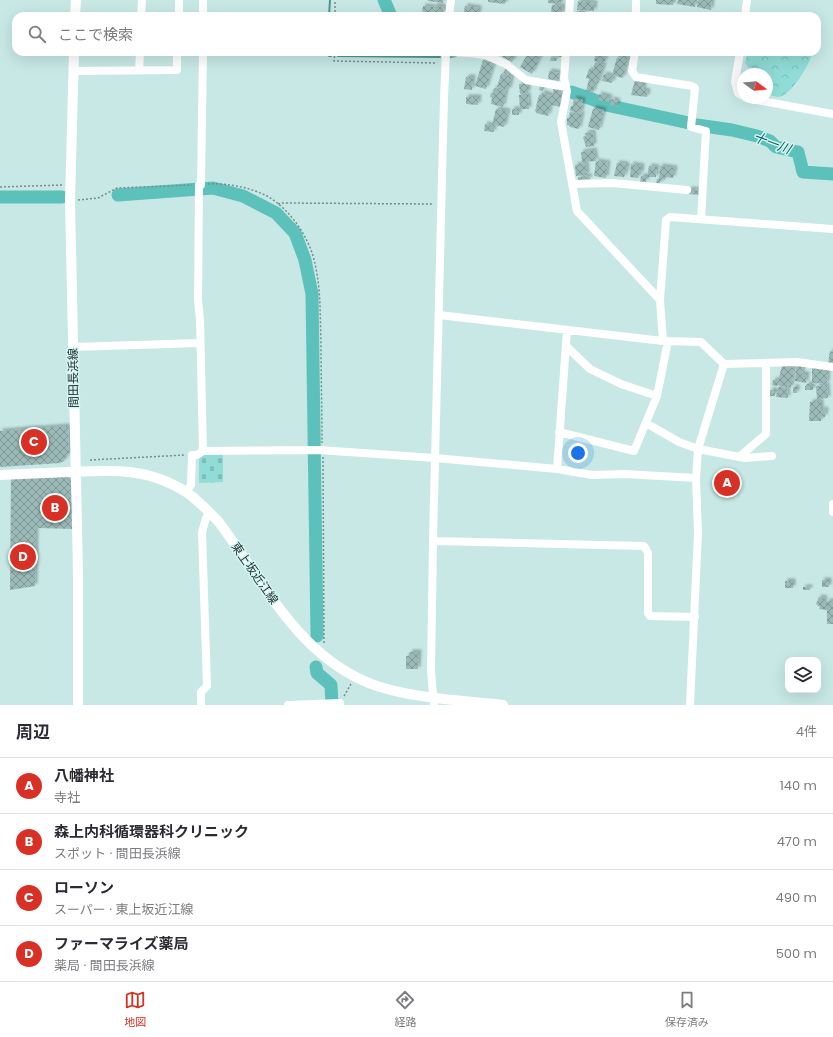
<!DOCTYPE html>
<html lang="ja">
<meta charset="utf-8">
<style>
:root{--surface:#fff;--page:#f2f2f3;--text:#2b2b33;--muted:#7c7c81;--line:#e1e1e2;--accent:#d93025}
body{margin:0;font-family:Poppins,"Noto Sans JP",sans-serif;background:var(--page);color:var(--text)}
.controls{position:absolute;right:12px;bottom:12px;display:grid;overflow:hidden;border-radius:8px;box-shadow:0 4px 16px #0002}
.controls button{width:36px;height:36px;display:grid;place-items:center;padding:0;border:0;border-bottom:1px solid var(--line);background:var(--surface);color:var(--text);font:20px sans-serif}
.compass{position:absolute;left:737px;top:68px;width:36px;height:36px;border-radius:50%;background:var(--surface);box-shadow:0 4px 16px #0002;rotate:106deg}
.you{position:absolute;left:578px;top:453px;width:14px;height:14px;margin:-10px;border:3px solid #fff;border-radius:50%;background:#1a73e8;box-shadow:0 0 0 6px #1a73e833}
.badge{display:grid;place-items:center;width:26px;height:26px;border-radius:50%;background:var(--accent);color:#fff;font-size:13px;font-weight:700}
.pin{position:absolute;translate:-50% -50%;border:2px solid #fff;box-shadow:0 1px 4px #0006}
.list{margin:0;padding:0;list-style:none}
h2{display:flex;justify-content:space-between;align-items:center;height:52px;margin:0;padding:0 16px;font-size:17px}
h2 small{font-size:13px;font-weight:400;color:var(--muted)}
.list li{display:grid;grid-template-columns:26px 1fr auto;gap:12px;align-items:center;box-sizing:border-box;height:56px;padding:0 16px;border-top:1px solid var(--line)}
.list b{display:block;font-size:15px;white-space:nowrap}
.list p{margin:0;font-size:13px;white-space:nowrap;color:var(--muted)}
.list em{font-size:13px;font-style:normal;color:var(--muted)}
.icon{flex:none;width:22px;height:22px;fill:none;stroke:currentColor;stroke-width:2;stroke-linecap:round;stroke-linejoin:round}
.map{position:relative;flex:none;width:833px;height:705px;overflow:hidden}
.search{position:absolute;background:var(--surface);box-shadow:0 4px 16px #0002;left:12px;right:12px;top:12px;height:44px;display:flex;align-items:center;gap:10px;box-sizing:border-box;padding:0 14px;border-radius:12px;color:var(--muted);font-size:15px}
.sheet{height:276px;background:var(--surface)}
nav{display:flex;justify-content:space-around;align-items:center;box-sizing:border-box;height:56px;border-top:1px solid var(--line);background:var(--surface);font-size:11px;color:var(--muted)}
nav a{display:grid;justify-items:center;gap:2px}
nav .on{color:var(--accent)}
.map>svg:first-child{display:block}
.forest{fill:url(#forest-crowns)}
.cemetery{fill:url(#cemetery-stones)}
.lines{fill:none;stroke-linecap:round;stroke-linejoin:round}
.stream{stroke:#4d9792;stroke-width:2}
.river{stroke:#5dc1bb;stroke-width:13}
.building{fill:url(#building-cross-hatch);filter:url(#shadow)}
.path{stroke:#758c8a;stroke-width:1.5;stroke-dasharray:2 2;stroke-linecap:butt}
.minor{stroke:#fff;stroke-width:8}
.major{stroke:#fff;stroke-width:10}
.labels{text-anchor:middle;dominant-baseline:central;stroke-width:3;stroke-linejoin:round;paint-order:stroke}
.street-label{font-size:12px;fill:#273432;stroke:#d4f5f2}
.water-label{font-size:13px;font-style:italic;fill:#0d635f;stroke:#d4f5f2}
</style>
<div class="map">
<svg width="833" height="705" viewBox="0 0 833 705">
<defs>
<pattern id="forest-crowns" width="20" height="18" patternUnits="userSpaceOnUse"><rect width="20" height="18" fill="#90dcd7"/><path d="M2 6a3 3 0 1 1 6 0M12 15a3 3 0 1 1 6 0" fill="none" stroke="#7cbdb9"/></pattern>
<pattern id="cemetery-stones" width="16" height="16" patternUnits="userSpaceOnUse"><rect width="16" height="16" fill="#90dcd7"/><path d="M2 7V4a2 2 0 0 1 4 0v3zM10 15v-3a2 2 0 0 1 4 0v3z" fill="#7cbdb9"/></pattern>
<pattern id="building-cross-hatch" width="8" height="8" patternUnits="userSpaceOnUse"><rect width="8" height="8" fill="#9bbab7"/><path d="M0 0l8 8M0 8l8-8" fill="none" stroke="#7e9895"/></pattern>
<filter id="shadow"><feDropShadow dx="2.5" dy="-2.5" stdDeviation="1" flood-color="#0004"/></filter>
</defs>
<rect width="100%" height="100%" fill="#c7e8e5"/>
<path class="forest" d="M408,52H440V55L408,54Z
M748,52H813C810,63 792,95 779,97C776,97 771,95 767,94V74H756V71L748,67L745,63Z"/>
<path class="cemetery" d="M202,454H223V482L199,483V459Z"/>
<g class="lines">
<path class="stream" d="M329,16L330,0
M329,52V56H331
M338,56L440,57
M450,57L456,56"/>
<path class="river" d="M384,0L391,16
M571,92L592,99L606,105L689,123
M697,125L732,130L757,136L770,141L776,147L798,152L803,172L833,174
M118,195L213,188L243,196L276,213L295,233L305,260L312,294L317,636
M0,197H62
M316,667L317,673L331,685L332,705"/>
</g>
<path class="building" d="M428,0H443V3L428,1Z
M488,0H506L505,4L488,2Z
M548,0H562L561,4L548,3Z
M656,0H674L673,5L656,4Z
M678,0H696L695,7L677,4Z
M698,0H712L711,10L697,7Z
M578,1L595,3L594,11L577,10Z
M435,5L444,7L443,13L434,12Z
M552,5L563,6L562,14L551,12Z
M423,6L434,7L432,16L422,14Z
M465,6L479,8L478,16H463Z
M577,11L583,12V16H576Z
M436,13L442,14V16H436Z
M491,52H501L499,55Z
M505,52H510L516,55L512,62L502,57Z
M529,52H539L538,54L541,56L532,74L520,67Z
M550,52H562V57L549,56Z
M578,52H590L589,56L578,54Z
M596,52H607L604,63L594,61Z
M619,53L632,57L631,60L618,57Z
M551,57L557,58L556,61H550Z
M617,58L627,61L623,78L612,75Z
M483,60L494,63L486,89L475,86Z
M595,62L604,65L598,84L596,83L593,93L586,91L589,79L586,78L589,69L593,71Z
M505,69L511,70L510,75L504,73Z
M549,71L560,73L559,81L548,79Z
M501,74L512,77L509,90L497,87Z
M604,74L614,77L612,83L602,81Z
M466,77H473L472,90L464,89Z
M635,80L645,82L643,90L648,91L647,97L631,95Z
M528,83V93L520,94L519,84Z
M540,86L544,87L543,91L539,90Z
M554,87L565,90L561,107L551,105L548,116L536,113L537,112L535,111L539,95H542V92L552,96Z
M494,88L506,91L503,107L491,104L492,98L490,97L491,93H493Z
M599,94L610,97L609,102L598,100Z
M519,95H528L529,109H520Z
M466,97H479L478,105L466,104Z
M574,98L583,100L581,113L570,111L571,106H573Z
M612,99L618,101L617,106L610,105Z
M595,108L604,110L599,130L588,127L593,109Z
M496,109L508,111L504,127L494,125V132L484,131L485,124L492,125Z
M512,109H519V115H512Z
M570,112L582,114L579,129L570,127V126L567,125V118H569Z
M593,132L594,146L586,147L583,137L586,136L585,133Z
M594,150L596,161L582,162L581,152Z
M596,161L608,163L606,178L594,176Z
M586,163L587,175L576,176L575,165Z
M617,163L626,164V166H628L624,177L614,176Z
M631,164L642,166L641,174H639L638,178L630,177Z
M649,166L657,167L656,177H647Z
M660,166L675,168L673,178L666,177L665,180L661,179L660,184L656,183L657,179H659Z
M589,176L590,179L578,181V177Z
M641,176H647L646,182H640Z
M689,189L700,190V195L688,194Z
M830,351L833,352V363H828Z
M782,366L794,368L791,388L777,385Z
M796,367H803L802,374H807L806,383L795,381Z
M812,367L828,368L827,384L812,383Z
M773,380H778L777,386L772,385Z
M807,384H811V386H813V390H805V386H806Z
M827,385L828,398L817,399L816,386Z
M778,387L787,388L788,398L776,397Z
M793,387H797V393H793Z
M770,390H775V396H770Z
M814,400L821,402V421H809L810,402H814Z
M822,409L826,410L825,417L821,416Z
M68,426L69,453L64,461L60,463L0,467V431Z
M63,477L66,479L71,484L75,529L36,528L35,586L10,590L11,478Z
M822,580H829V587H822Z
M785,581H793V588H785Z
M803,587H810V590H803Z
M819,597L825,598L824,605H827V601H833V624H827V610L819,609L820,607L816,604Z
M410,652H419L418,669H406V656H410Z"/>
<g class="lines">
<path class="path" d="M335,16V0
M335,52L334,61L437,63
M208,184C227,183 249,187 267,196C290,209 310,238 315,264C321,290 320,316 321,343C321,376 322,410 322,443
M0,187L62,185
M78,200L98,198L117,188L192,185
M278,204L283,203L434,204
M323,457L324,643
M90,460L185,455
M344,696L351,684"/>
<path class="minor" d="M141,16L142,0
M179,16V0
M203,16V0
M449,16L451,0
M569,16L570,0
M636,16V0
M745,16L747,0
M446,52L470,53L485,55L506,64L526,80L566,87
M566,52L564,78L567,91L561,122L577,211L660,300
M635,52L632,71L636,77L692,86L695,88L691,127L706,131L701,219
M740,52L735,82L738,93L743,96
M74,71L177,70V52
M139,71L140,52
M746,98L833,114
M572,184L613,183L687,190
M199,185L198,300L200,320L203,451
M201,185L203,52
M439,315L663,341
M566,346L590,369L621,384L657,396
M72,347L200,343
M724,364L701,342L663,341L660,300L666,220L670,217L833,229
M646,423L679,442L698,449L745,458L772,456
M559,432L634,451L657,396L668,341
M739,457L766,434V363
M557,469L567,330
M696,478L698,449L724,364L797,362L833,367
M186,492L191,485L192,455H197L203,451L319,450L435,458L557,469L592,475L624,474L696,478L698,533L690,705
M833,504V512
M433,541L644,546L648,553V613L650,616L695,617
M201,705V692L207,686L202,532L206,518L210,513
M288,705L340,703
M434,705L431,671L433,541L444,98L446,52"/>
<path class="major" d="M75,16L76,0
M74,52L70,201L78,573V705
M0,475C23,474 45,473 68,472C111,470 148,467 186,492C198,500 208,511 218,521C264,582 300,660 377,686C417,699 461,700 503,705"/>
</g>
<g class="labels">
<g class="street-label">
<text transform="translate(73 378) rotate(-91)">間田長浜線</text>
<text transform="translate(255 573) rotate(55)">東上坂近江線</text>
</g>
<g class="water-label">
<text transform="translate(772 143) rotate(20)">十一川</text>
</g>
</g>
</svg>
<div class="controls">
<button><svg class="icon" aria-label="layers" viewBox="0 0 24 24"><path d="M12 4l9 5-9 5-9-5zM3 14l9 5 9-5"/></svg></button>
</div>
<svg class="compass" viewBox="-18 -18 36 36"><path d="M0-13l5 13h-10z" fill="#e53935"/><path d="M0 13l5-13h-10z" fill="#7c7c81"/></svg>
<div class="you"></div>
<div class="pin badge" style="left:727px;top:483px">A</div>
<div class="pin badge" style="left:55px;top:508px">B</div>
<div class="pin badge" style="left:34px;top:442px">C</div>
<div class="pin badge" style="left:23px;top:557px">D</div>
<div class="search"><svg class="icon" aria-label="search" viewBox="0 0 24 24"><circle cx="10" cy="10" r="6"/><path d="M15 15l6 6"/></svg>ここで検索</div>
</div>
<section class="sheet">
<h2>周辺<small>4件</small></h2>
<ul class="list">
<li><span class="badge">A</span><div><b>八幡神社</b><p>寺社</p></div><em>140 m</em></li>
<li><span class="badge">B</span><div><b>森上内科循環器科クリニック</b><p>スポット · 間田長浜線</p></div><em>470 m</em></li>
<li><span class="badge">C</span><div><b>ローソン</b><p>スーパー · 東上坂近江線</p></div><em>490 m</em></li>
<li><span class="badge">D</span><div><b>ファーマライズ薬局</b><p>薬局 · 間田長浜線</p></div><em>500 m</em></li>
</ul>
</section>
<nav>
<a class="on"><svg class="icon" aria-label="map" viewBox="0 0 24 24"><path d="M3 6l6-2 6 2 6-2v14l-6 2-6-2-6 2zM9 4v14M15 6v14"/></svg>地図</a>
<a><svg class="icon" aria-label="directions" viewBox="0 0 24 24"><path d="M12 3l9 9-9 9-9-9zM9 14v-3h6M13 9l2 2-2 2"/></svg>経路</a>
<a><svg class="icon" aria-label="saved" viewBox="0 0 24 24"><path d="M7 4h10v16l-5-4-5 4z"/></svg>保存済み</a>
</nav>
